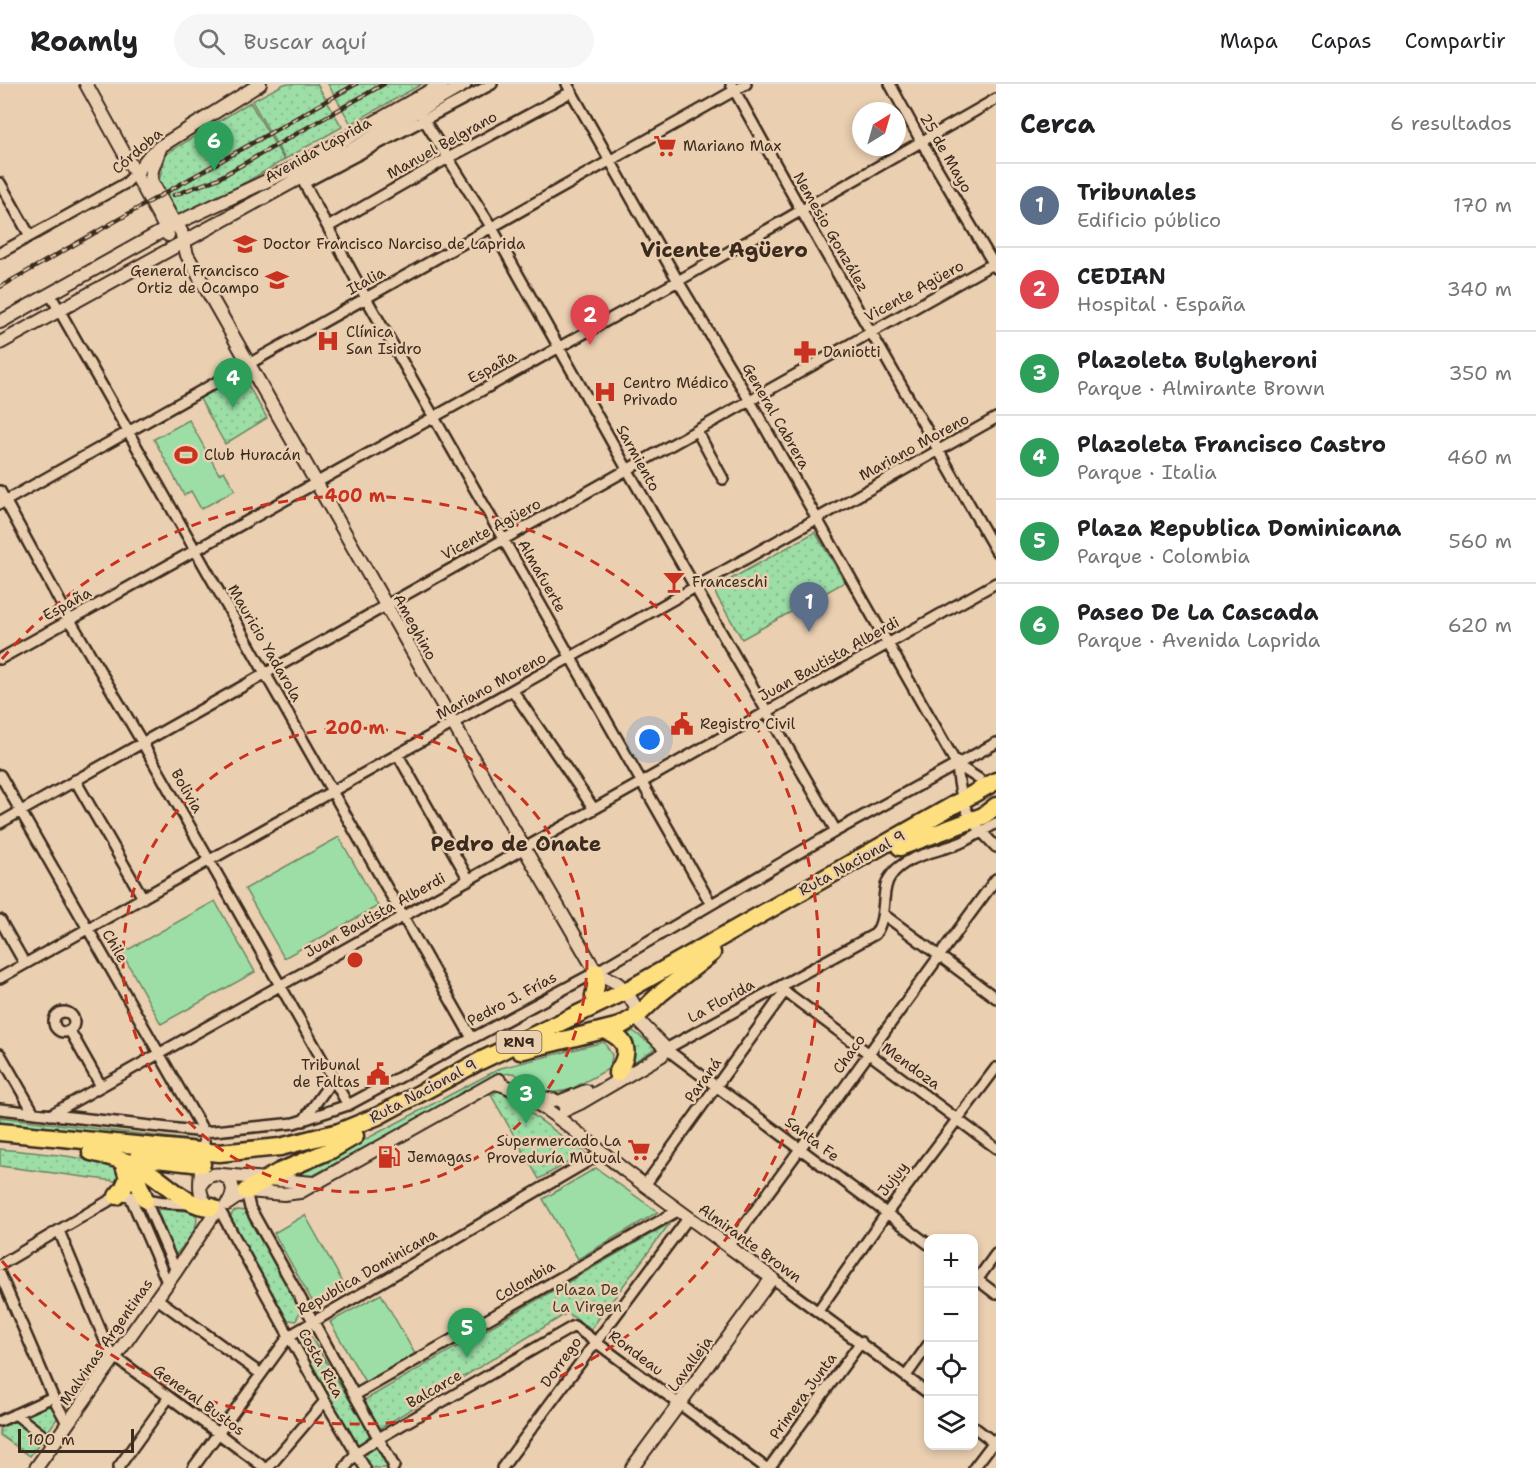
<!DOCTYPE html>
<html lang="es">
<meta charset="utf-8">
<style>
:root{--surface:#fff;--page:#f6f6f6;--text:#202124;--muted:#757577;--line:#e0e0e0;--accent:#ea580c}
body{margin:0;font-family:"Shantell Sans",sans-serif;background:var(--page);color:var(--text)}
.controls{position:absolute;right:18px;bottom:18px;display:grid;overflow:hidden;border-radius:12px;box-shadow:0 3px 9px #0003}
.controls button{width:54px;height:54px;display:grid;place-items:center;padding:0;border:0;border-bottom:2px solid var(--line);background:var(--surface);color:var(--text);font:30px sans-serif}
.compass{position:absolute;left:852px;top:18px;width:54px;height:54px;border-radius:50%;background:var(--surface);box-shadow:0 3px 9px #0003;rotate:37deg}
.scale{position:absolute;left:18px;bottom:15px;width:116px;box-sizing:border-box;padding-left:6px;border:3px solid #3b2a1e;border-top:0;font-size:16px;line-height:21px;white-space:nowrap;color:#3b2a1e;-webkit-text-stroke:4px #eacfb1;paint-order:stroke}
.you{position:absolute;left:650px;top:656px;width:21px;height:21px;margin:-15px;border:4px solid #fff;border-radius:50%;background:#1a73e8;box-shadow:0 0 0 9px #1a73e833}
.badge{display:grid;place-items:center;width:39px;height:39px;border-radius:50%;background:var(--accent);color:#fff;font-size:20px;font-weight:700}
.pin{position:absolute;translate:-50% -50px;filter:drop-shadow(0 2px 3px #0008)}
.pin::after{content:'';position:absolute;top:32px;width:21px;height:18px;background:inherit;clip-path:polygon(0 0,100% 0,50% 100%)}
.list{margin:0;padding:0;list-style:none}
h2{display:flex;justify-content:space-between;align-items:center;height:78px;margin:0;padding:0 24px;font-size:26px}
h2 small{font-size:20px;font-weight:400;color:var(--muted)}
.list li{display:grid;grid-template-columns:39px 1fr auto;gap:18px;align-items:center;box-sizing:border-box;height:84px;padding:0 24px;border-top:2px solid var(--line)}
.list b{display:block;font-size:22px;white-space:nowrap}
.list p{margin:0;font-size:20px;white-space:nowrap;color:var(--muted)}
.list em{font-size:20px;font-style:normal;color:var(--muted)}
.icon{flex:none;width:33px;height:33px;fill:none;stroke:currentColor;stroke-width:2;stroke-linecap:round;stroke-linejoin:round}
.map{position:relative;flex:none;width:996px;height:1384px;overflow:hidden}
header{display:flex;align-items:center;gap:36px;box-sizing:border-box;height:84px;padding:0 30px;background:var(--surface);border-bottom:2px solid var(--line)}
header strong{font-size:28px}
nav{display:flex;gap:33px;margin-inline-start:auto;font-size:21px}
.search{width:420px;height:54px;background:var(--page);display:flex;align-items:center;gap:15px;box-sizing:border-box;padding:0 21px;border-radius:33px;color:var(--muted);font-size:22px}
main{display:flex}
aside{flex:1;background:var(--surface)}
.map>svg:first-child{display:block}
.grass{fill:#9ddea7;stroke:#6c8462;stroke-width:1.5}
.park{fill:url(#park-dots);stroke:#6c8462;stroke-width:1.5}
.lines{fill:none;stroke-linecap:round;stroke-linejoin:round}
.street-casing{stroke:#3b2a1e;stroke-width:14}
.secondary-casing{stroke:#3b2a1e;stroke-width:16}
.highway-casing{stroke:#3b2a1e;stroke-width:21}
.street{stroke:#eacfb1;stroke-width:9}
.secondary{stroke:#eacfb1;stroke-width:12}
.highway{stroke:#fedf80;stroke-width:16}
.rail-casing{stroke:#3b2a1e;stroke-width:4.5}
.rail{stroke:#eacfb1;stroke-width:2;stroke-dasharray:7;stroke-linecap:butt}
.ring{fill:none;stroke:#c8321e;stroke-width:3;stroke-dasharray:10 8}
.labels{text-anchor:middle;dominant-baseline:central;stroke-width:5;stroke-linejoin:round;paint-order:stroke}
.shield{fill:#eacfb1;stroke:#705c4a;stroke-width:1.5}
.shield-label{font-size:14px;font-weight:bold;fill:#3b2a1e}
.street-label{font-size:15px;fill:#3b2a1e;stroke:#eacfb1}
.poi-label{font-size:15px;fill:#3b2a1e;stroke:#eacfb1;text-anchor:start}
.park-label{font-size:15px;fill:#453c2c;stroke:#eacfb1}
.district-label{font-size:21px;font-weight:bold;fill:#3b2a1e;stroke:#eacfb1}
.centre{fill:#c8321e;stroke:#eacfb1;stroke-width:3}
.ring-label{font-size:18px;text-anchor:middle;font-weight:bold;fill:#c8321e;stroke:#eacfb1;stroke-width:5;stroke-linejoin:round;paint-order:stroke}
</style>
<header>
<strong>Roamly</strong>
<div class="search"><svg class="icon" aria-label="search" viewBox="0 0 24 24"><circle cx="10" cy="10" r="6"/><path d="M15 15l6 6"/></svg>Buscar aquí</div>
<nav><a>Mapa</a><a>Capas</a><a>Compartir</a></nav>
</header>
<main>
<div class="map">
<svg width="996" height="1384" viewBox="0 0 996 1384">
<defs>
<pattern id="park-dots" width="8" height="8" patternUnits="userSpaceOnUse" patternTransform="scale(1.5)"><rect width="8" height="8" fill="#9ddea7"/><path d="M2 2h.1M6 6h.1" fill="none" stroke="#88bf8f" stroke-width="1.8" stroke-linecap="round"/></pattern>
</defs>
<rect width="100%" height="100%" fill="#eacfb1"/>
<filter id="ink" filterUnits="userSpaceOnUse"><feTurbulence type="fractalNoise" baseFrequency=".0167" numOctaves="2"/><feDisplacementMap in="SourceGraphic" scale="12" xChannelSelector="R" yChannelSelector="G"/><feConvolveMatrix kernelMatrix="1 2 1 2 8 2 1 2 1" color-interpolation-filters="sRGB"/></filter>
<g filter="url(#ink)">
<path class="grass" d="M189,336L219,390L224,387L235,406L201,425L191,407L184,411L154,355Z
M339,753L378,822L284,874L245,805Z
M215,817L255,888L161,940L122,869Z
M604,958L612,971L610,984L570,1006L542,1010L514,989L501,990L312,1092L281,1091L332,1073L501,984Z
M596,1084L658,1128L578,1175L543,1115Z
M305,1131L346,1204L315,1222L274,1149Z
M381,1210L415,1270L365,1298L330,1238Z"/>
<path class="park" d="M284,0H317L342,43L285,75L252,17Z
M328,0H422L351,40Z
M250,18L284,76L178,137L165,112L159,97L166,70Z
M241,289L267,334L225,360L199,313Z
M815,448L845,498L742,555L716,511L715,504Z
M633,947L656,964L631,980L624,952Z
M499,1006L585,1069L539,1095L491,1011Z
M0,1033L197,1057V1064L0,1042Z
M0,1065C27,1068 98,1073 118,1085L119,1094L115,1097L0,1082Z
M157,1125L188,1127L196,1130C201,1145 183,1161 175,1172Z
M238,1126L245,1127L301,1225L296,1237L283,1235L229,1136L233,1128Z
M670,1139L591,1245L567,1229L379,1345L363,1317Z
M309,1250L370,1349L365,1359L359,1361L354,1359L294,1258L298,1253Z
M51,1319L58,1333L47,1349L23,1331Z
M14,1335L42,1356L30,1372L0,1351V1342Z
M374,1364L379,1365L387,1379L386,1384H370L363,1373L364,1369Z"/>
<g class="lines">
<g class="street-casing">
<path id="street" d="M567,0L678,197L750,317L957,681C961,724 966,732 996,763
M731,0L801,126L996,467
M890,0L921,57L996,184
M416,23L492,144L627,385L836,747
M298,88L366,214L711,820
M0,99L30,152
M304,99L492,0
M328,143L448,74L571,8
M0,169L126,99L136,89
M50,210L472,954
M697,347L723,395
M0,407L70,536L142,658L348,1021
M0,420L746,0
M0,575L678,197L996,15
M513,607L594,725
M398,671L469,796
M957,681L979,695
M0,691L204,1048V1069
M75,696L143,814
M0,739L996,178
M883,830L996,914
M0,836L25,880
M0,894L996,334
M779,903L996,1064
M54 938a10 10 0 1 1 20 0a10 10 0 1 1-20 0Z
M70,947L101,1002
M0,970L34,1029
M0,1025L204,1048L294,1039L348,1021L596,888L836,747L996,659
M50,1031L996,499
M303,1037L333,995
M645,1101L785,907
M246,1107L250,1124L394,1382L393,1384
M130,1112L167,1198
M145,1115L176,1187
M218,1123L325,1317L365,1384
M59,1147L109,1266L115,1273L265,1384
M928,1160L666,965L875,850C888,833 880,806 890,793C904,771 938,768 960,759C972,754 984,746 996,739
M729,1162C819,1041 905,917 996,795
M0,1181L117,1112L123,1111L169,1119L189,1120
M0,1190L53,1313L67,1339
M974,1193L996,1210
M772,1194L928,1309
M974,1200L996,1170
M156,1214L261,1290
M818,1227L886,1130L996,984
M906,1292L928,1261
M355,1311L679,1126
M15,1330L53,1359
M0,1337L53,1313
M974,1343L996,1360
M118,1384L169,1313
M193,1384L289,1252L602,1069
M268,1384L325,1317
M345,1384L356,1369L379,1354L574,1242L766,1384
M502,1384L689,1133
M769,1384L861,1258
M974,1384L996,1355"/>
</g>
<g class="secondary-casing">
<path id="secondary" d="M86,0L166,145L168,151
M161,62L152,86L151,96L175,140L181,147L187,171L524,764L596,888L617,899L626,907L635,922L638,936L666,965
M136,89L150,71L161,62L260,0
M0,238L175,140L296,83L442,0
M0,259L356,63L465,0
M494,999C527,1003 598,1066 627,1088C675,1124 724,1159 772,1194L632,1384
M530,1007L543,1014L554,1016
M561,1017L586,1007
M565,1026L580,1019L662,971L666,965
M203,1074C201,1090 194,1115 212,1123
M222,1091L314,1099
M201,1100C216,1078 244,1098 228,1119
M227,1120L246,1107L284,1110L300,1108L499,996
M36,1384L176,1187L218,1124"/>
</g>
<g class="highway-casing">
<path id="highway" d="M900,763L983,732L996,722
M594,912L596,902V888
M607,947C629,957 630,969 617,989
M520,967L620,942L637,932L661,909L712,869
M0,1048L219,1069L280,1063L339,1048L378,1032L480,977L626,907L996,697
M91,1068C107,1072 125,1076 140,1083C163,1094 185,1124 212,1123
M138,1073L202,1080
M122,1078L135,1091L145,1115
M246,1107L279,1088L331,1066L355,1052
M117,1112L123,1105L128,1094L124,1081"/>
</g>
<use href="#street" class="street"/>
<use href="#secondary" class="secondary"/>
<use href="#highway" class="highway"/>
<g class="rail-casing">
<path id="rail" d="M174,111L217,95L384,0
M0,203L356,0"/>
</g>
<use href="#rail" class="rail"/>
</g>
</g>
<g class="ring">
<circle cx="355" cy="876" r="232"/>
<path d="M2 575A464 464 0 1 1 2 1177"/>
</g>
<defs>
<g id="supermarket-bare" transform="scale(1.8)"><path d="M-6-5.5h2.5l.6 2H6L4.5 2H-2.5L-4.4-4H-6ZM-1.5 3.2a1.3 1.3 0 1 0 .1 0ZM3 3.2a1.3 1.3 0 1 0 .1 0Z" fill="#c8321e" stroke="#eacfb1" stroke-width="2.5" paint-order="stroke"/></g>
<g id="school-bare" transform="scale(1.8)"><path d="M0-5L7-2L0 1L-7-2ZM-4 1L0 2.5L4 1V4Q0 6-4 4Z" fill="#c8321e" stroke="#eacfb1" stroke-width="2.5" paint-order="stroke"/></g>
<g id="hospital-bare" transform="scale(1.8)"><path d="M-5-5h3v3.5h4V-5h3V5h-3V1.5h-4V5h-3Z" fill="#c8321e" stroke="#eacfb1" stroke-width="2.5" paint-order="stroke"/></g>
<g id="pharmacy-bare" transform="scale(1.8)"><path d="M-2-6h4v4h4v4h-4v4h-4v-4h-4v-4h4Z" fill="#c8321e" stroke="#eacfb1" stroke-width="2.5" paint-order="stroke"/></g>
<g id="stadium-bare" transform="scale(1.8)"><path d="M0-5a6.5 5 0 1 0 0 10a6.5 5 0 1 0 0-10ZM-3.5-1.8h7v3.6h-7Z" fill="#c8321e" stroke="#eacfb1" stroke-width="2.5" paint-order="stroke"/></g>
<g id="bar-bare" transform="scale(1.8)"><path d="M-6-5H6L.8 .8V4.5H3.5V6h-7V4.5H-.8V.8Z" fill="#c8321e" stroke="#eacfb1" stroke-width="2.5" paint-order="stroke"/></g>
<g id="civic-bare" transform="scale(1.8)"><path d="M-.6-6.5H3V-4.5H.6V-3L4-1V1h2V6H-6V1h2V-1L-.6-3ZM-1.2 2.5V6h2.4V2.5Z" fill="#c8321e" stroke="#eacfb1" stroke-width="2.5" paint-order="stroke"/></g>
<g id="fuel-bare" transform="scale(1.8)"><path d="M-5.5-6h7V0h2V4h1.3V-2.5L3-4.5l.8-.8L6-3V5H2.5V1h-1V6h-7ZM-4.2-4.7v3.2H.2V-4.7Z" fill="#c8321e" stroke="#eacfb1" stroke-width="2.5" paint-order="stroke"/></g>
</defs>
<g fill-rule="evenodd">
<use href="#supermarket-bare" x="665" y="62"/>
<use href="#school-bare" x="245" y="160"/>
<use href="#school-bare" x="277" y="196"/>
<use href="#hospital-bare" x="328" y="257"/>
<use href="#pharmacy-bare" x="805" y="268"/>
<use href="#hospital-bare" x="605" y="308"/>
<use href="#stadium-bare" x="186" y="371"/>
<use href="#bar-bare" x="674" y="498"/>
<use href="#civic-bare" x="682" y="640"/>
<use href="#civic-bare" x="378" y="990"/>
<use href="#supermarket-bare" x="639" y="1066"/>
<use href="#fuel-bare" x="389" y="1073"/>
</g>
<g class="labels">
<rect class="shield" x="496.5" y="947" width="45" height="22" rx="4.5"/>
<g class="shield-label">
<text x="519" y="958">RN9</text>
</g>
<g class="street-label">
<text transform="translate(442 61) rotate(-29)">Manuel Belgrano</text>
<text transform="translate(318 66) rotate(-29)">Avenida Laprida</text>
<text transform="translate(137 67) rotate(-41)">Córdoba</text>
<text transform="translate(946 69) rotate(60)">25 de Mayo</text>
<text transform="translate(831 148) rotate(60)">Nemesio González</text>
<text transform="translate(366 197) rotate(-29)">Italia</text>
<text transform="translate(914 207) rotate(-29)">Vicente Agüero</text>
<text transform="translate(492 283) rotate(-29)">España</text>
<text transform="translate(776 332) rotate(60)">General Cabrera</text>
<text transform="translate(914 363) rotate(-29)">Mariano Moreno</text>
<text transform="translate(638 374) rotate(61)">Sarmiento</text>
<text transform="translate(491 445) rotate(-29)">Vicente Agüero</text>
<text transform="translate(542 492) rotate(60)">Almafuerte</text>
<text transform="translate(67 520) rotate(-29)">España</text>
<text transform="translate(415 543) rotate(61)">Ameghino</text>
<text transform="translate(265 559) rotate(60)">Mauricio Yadarola</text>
<text transform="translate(829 575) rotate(-29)">Juan Bautista Alberdi</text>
<text transform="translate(491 602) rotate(-29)">Mariano Moreno</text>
<text transform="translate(187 707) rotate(60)">Bolivia</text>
<text transform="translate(852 779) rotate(-29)">Ruta Nacional 9</text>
<text transform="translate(375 831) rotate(-29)">Juan Bautista Alberdi</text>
<text transform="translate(115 862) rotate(60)">Chile</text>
<text transform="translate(512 915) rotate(-28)">Pedro J. Frías</text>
<text transform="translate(721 917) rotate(-29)">La Florida</text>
<text transform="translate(849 970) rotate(-55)">Chaco</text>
<text transform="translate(911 982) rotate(36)">Mendoza</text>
<text transform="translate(703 996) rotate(-54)">Paraná</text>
<text transform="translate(423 1007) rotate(-28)">Ruta Nacional 9</text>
<text transform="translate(812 1055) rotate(37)">Santa Fe</text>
<text transform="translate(893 1095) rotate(-52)">Jujuy</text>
<text transform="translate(750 1159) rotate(36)">Almirante Brown</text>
<text transform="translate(367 1188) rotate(-30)">Republica Dominicana</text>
<text transform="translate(525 1197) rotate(-30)">Colombia</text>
<text transform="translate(106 1258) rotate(-55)">Malvinas Argentinas</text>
<text transform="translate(636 1269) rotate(37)">Rondeau</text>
<text transform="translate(561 1278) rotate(-54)">Dorrego</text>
<text transform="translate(321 1279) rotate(61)">Costa Rica</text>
<text transform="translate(690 1280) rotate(-54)">Lavalleja</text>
<text transform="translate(434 1305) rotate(-30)">Balcarce</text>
<text transform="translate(803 1312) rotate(-54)">Primera Junta</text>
<text transform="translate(199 1316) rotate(36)">General Bustos</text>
</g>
<g class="poi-label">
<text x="683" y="62">Mariano Max</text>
<text x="263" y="160">Doctor Francisco Narciso de Laprida</text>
<text x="259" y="187" text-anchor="end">General Francisco<tspan x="259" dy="17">Ortiz de Ocampo</tspan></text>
<text x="346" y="248">Clínica<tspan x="346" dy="17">San Isidro</tspan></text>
<text x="823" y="268">Daniotti</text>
<text x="623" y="299">Centro Médico<tspan x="623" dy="17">Privado</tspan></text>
<text x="204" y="371">Club Huracán</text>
<text x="692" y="498">Franceschi</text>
<text x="700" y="640">Registro Civil</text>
<text x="360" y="981" text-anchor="end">Tribunal<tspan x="360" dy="17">de Faltas</tspan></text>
<text x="621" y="1057" text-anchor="end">Supermercado La<tspan x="621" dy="17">Proveduría Mutual</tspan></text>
<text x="407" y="1073">Jemagas</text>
</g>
<g class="park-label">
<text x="587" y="1206">Plaza De<tspan x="587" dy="17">La Virgen</tspan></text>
</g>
<g class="district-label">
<text x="724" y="166">Vicente Agüero</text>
<text x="516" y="760">Pedro de Onate</text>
</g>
</g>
<circle cx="355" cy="876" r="9" class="centre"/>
<g class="ring-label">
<text x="355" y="418">400 m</text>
<text x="355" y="650">200 m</text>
</g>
</svg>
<div class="controls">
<button>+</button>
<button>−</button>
<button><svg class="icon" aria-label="locate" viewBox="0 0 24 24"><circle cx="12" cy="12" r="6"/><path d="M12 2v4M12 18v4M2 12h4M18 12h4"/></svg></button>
<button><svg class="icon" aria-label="layers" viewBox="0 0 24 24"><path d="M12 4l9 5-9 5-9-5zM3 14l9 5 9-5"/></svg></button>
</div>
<svg class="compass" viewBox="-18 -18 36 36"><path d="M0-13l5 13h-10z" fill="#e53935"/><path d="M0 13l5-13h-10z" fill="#757577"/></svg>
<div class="scale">100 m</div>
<div class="you"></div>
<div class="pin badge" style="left:809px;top:548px;background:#5c6f8a">1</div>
<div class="pin badge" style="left:590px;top:261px;background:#e0444e">2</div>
<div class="pin badge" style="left:526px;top:1040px;background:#2e9e5b">3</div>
<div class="pin badge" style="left:233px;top:324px;background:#2e9e5b">4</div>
<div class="pin badge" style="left:467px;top:1274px;background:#2e9e5b">5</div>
<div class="pin badge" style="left:214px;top:87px;background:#2e9e5b">6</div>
</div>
<aside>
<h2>Cerca<small>6 resultados</small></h2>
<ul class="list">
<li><span class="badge" style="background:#5c6f8a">1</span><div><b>Tribunales</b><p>Edificio público</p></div><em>170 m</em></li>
<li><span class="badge" style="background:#e0444e">2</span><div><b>CEDIAN</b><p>Hospital · España</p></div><em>340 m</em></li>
<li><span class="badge" style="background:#2e9e5b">3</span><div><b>Plazoleta Bulgheroni</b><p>Parque · Almirante Brown</p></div><em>350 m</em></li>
<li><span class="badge" style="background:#2e9e5b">4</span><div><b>Plazoleta Francisco Castro</b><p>Parque · Italia</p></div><em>460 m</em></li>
<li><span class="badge" style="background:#2e9e5b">5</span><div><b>Plaza Republica Dominicana</b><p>Parque · Colombia</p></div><em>560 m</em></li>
<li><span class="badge" style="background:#2e9e5b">6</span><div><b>Paseo De La Cascada</b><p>Parque · Avenida Laprida</p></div><em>620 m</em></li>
</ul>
</aside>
</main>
